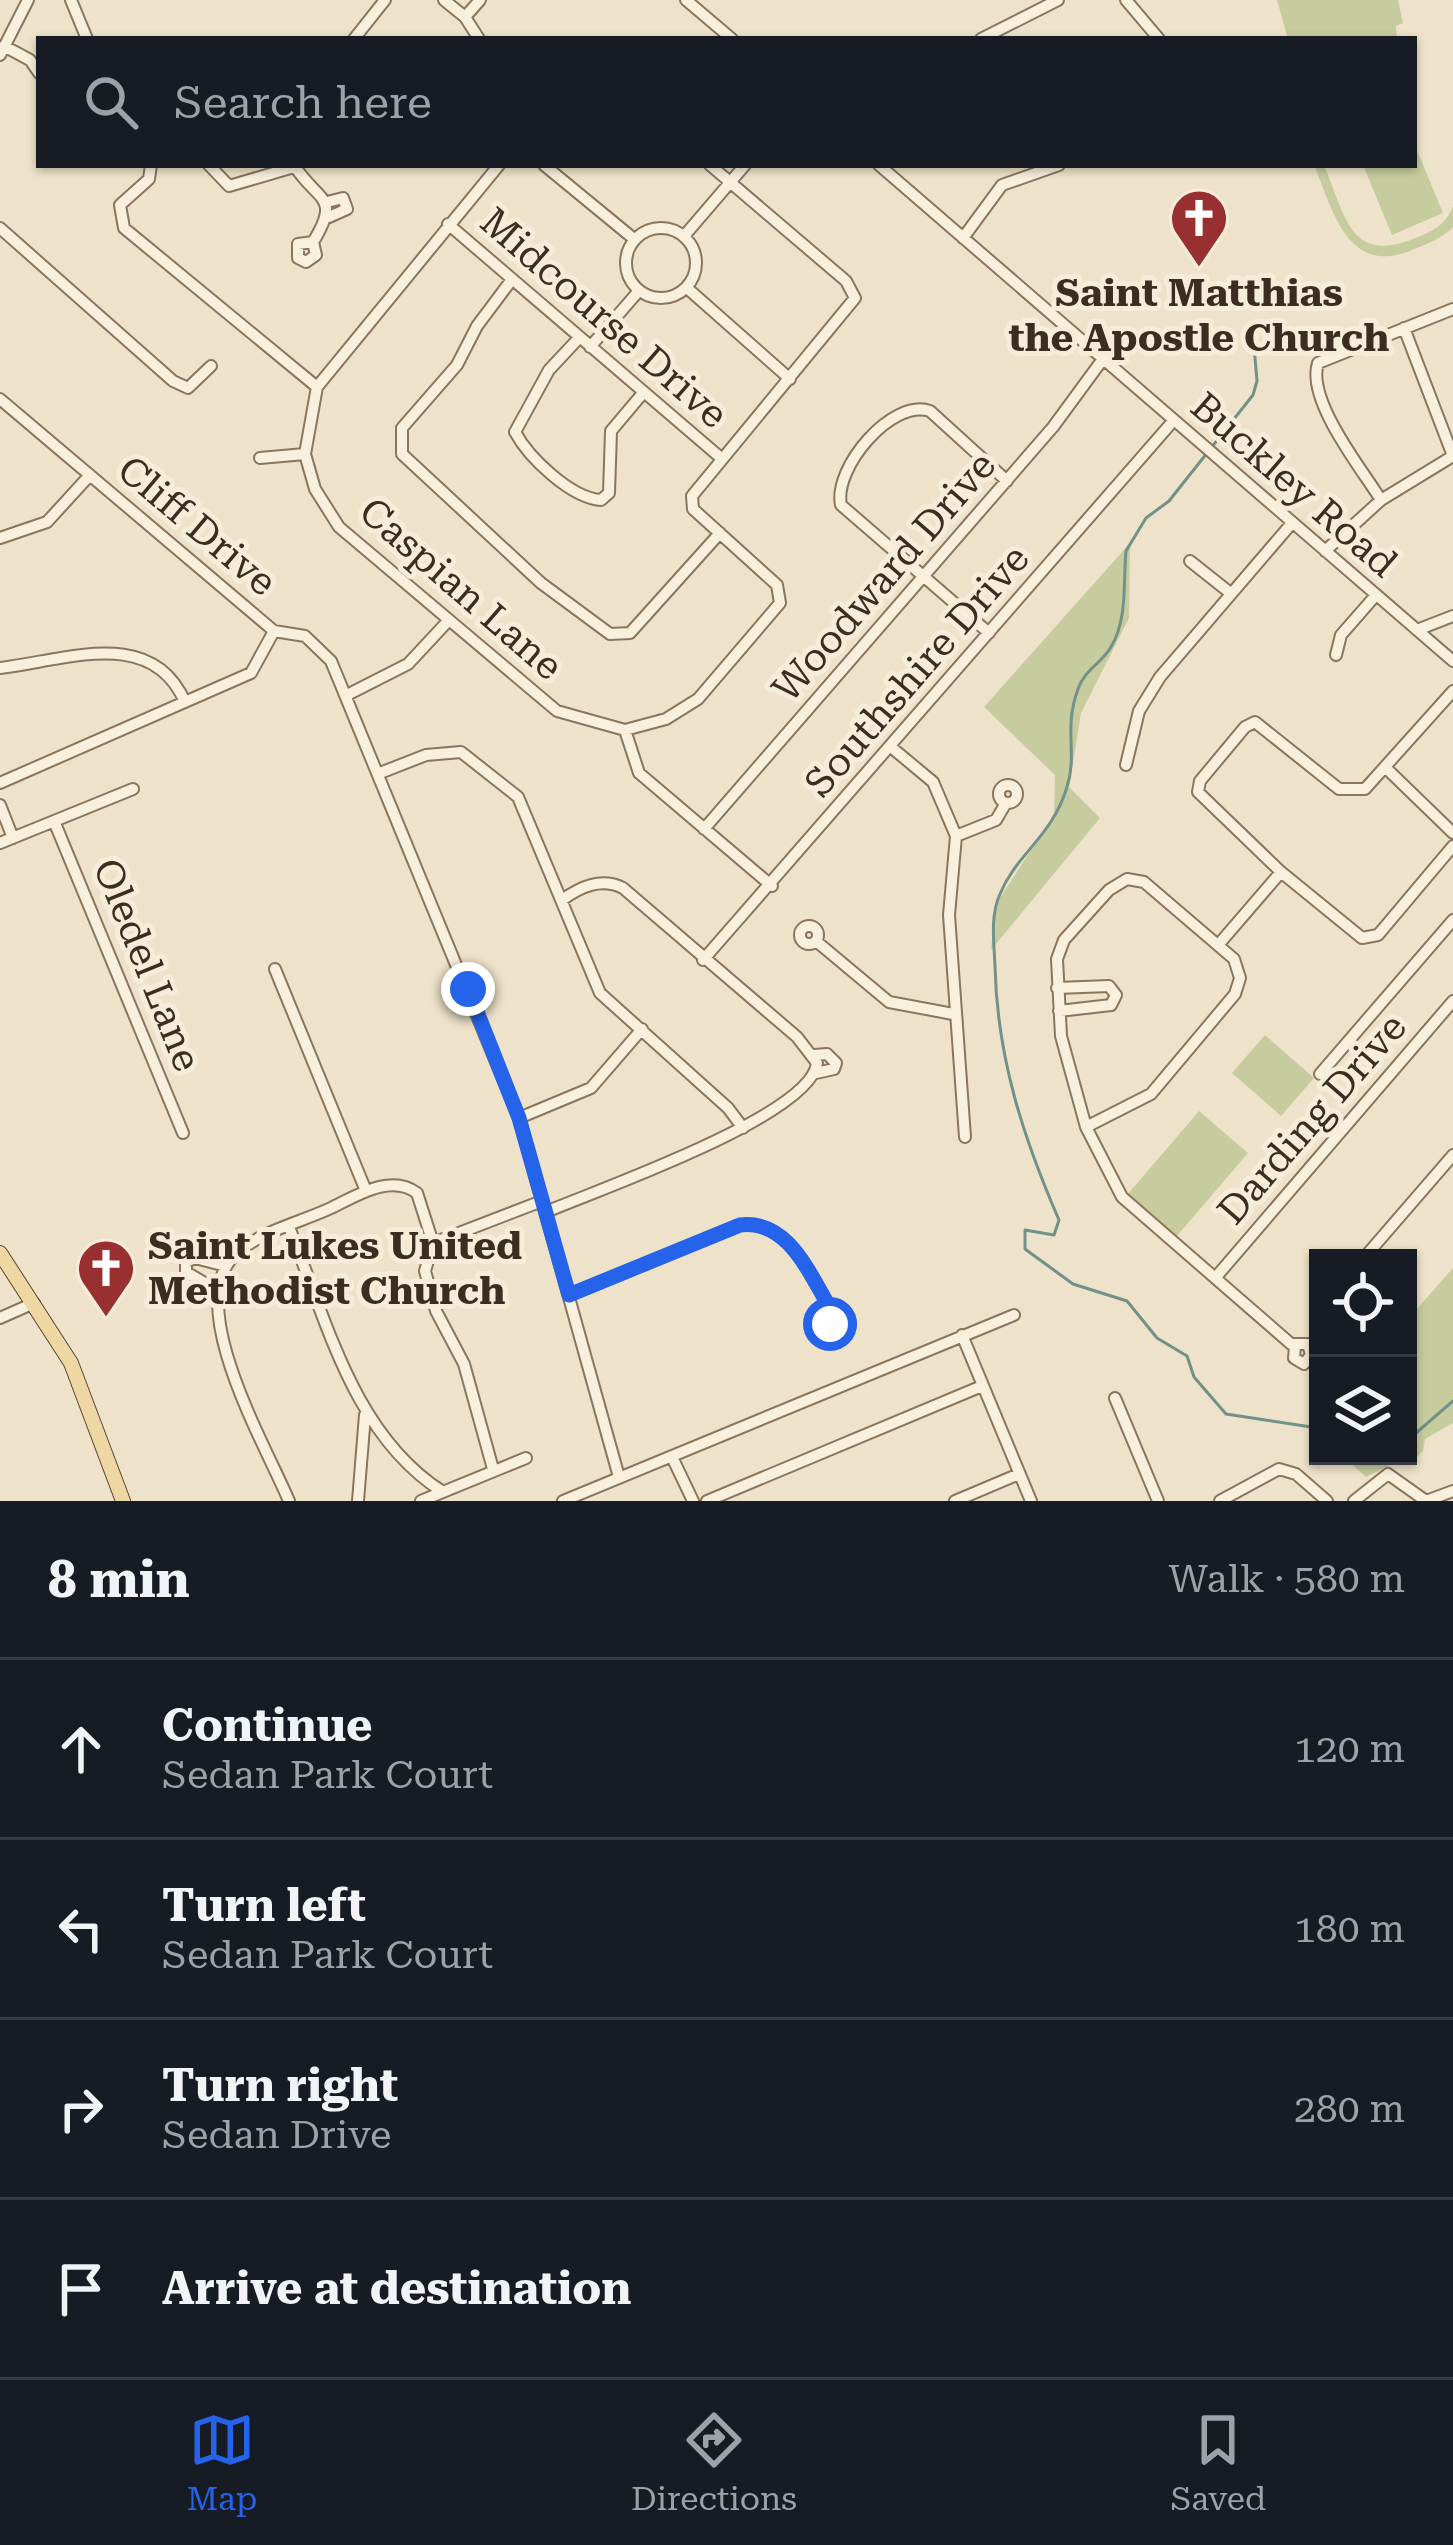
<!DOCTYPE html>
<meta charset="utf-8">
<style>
:root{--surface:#171b24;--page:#242831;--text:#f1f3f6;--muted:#9ea1a6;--line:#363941;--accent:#2563eb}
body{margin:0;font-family:"Roboto Serif",serif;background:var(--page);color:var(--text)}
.controls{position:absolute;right:36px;bottom:36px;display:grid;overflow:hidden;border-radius:0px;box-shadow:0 3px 9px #0004}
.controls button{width:108px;height:108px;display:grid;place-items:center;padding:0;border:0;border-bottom:3px solid var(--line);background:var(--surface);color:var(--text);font:60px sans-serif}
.stop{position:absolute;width:36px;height:36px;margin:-27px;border:9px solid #2563eb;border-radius:50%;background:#fff}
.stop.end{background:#2563eb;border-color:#fff;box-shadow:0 3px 12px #0008}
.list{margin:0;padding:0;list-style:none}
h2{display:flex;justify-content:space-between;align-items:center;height:156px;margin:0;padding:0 48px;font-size:51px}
h2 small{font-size:39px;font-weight:400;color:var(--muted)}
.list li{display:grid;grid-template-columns:78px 1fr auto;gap:36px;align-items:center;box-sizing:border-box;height:180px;padding:0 48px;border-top:3px solid var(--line)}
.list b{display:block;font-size:45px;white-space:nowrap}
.list p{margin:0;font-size:39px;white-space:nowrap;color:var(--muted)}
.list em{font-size:39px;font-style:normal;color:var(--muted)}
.icon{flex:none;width:66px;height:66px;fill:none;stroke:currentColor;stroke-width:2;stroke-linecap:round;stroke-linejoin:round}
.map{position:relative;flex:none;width:1453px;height:1501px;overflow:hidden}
.search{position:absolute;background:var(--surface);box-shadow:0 3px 9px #0004;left:36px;right:36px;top:36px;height:132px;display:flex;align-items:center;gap:30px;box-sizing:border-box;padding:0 42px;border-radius:0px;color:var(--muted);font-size:45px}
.sheet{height:876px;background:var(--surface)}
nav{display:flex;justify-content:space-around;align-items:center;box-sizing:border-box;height:168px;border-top:3px solid var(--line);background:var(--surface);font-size:33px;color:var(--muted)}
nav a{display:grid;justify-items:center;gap:6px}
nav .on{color:var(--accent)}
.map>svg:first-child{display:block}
.green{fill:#c7cc9e}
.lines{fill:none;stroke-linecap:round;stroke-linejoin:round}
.stream{stroke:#719189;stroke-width:3}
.minor-casing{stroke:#8a755e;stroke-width:14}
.major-casing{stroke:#594432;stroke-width:16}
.minor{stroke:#f8f0dd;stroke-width:10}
.major{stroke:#efd7a4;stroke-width:14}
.route{stroke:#2563eb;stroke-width:15}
.labels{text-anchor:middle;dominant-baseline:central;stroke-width:10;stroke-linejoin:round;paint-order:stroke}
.poi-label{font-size:39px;font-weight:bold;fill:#3b2e21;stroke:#f5edd9}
.street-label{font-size:39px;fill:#3b2e21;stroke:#f5edd9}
</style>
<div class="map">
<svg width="1453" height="1501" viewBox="0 0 1453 1501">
<rect width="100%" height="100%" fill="#eee3ca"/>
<path class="green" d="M1277,0H1398L1403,23L1396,26L1397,39H1288Z
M1414,143L1443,213L1392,235L1363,165H1414Z
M1314,165H1324C1346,217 1350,266 1418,237C1435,230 1446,224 1453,206V227C1441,239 1427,244 1412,250C1348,277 1333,211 1314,165Z
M1130,543L1129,618L1081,713L1069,787L1100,818L991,950L995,906L1054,814L1055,775L984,707Z
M1265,1035L1314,1078L1281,1116L1232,1073Z
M1199,1111L1248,1153L1176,1237L1127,1195Z
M1453,1268V1423L1425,1439L1423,1451L1410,1464L1396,1462L1366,1477L1343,1456H1408V1319Z"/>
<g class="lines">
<path class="stream" d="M1252,323L1257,381L1253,395L1169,501L1146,518L1126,551C1123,580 1128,619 1111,647C1101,664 1085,669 1078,689C1063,730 1078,752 1067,787C1052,837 1017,853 1000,894C990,916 994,942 995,966C997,1057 1023,1137 1059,1220L1054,1235L1025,1230V1249L1073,1284L1127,1301L1157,1338L1187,1356L1194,1377L1226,1414L1318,1428
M1408,1440L1453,1401"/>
<g class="minor-casing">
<path id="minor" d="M71,0L87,39
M444,0L465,17L479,39
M686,0L732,39
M1126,0L1159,39
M465,17L480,0
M354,39L385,0
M981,39L1058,0
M4,46L30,60L39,73
M0,55L28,0
M151,165L149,179L120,205L124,228L317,387
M209,165L229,186L294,167
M294,165C317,202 342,195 313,242L316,255L306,262L298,258V244L313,242
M499,165L317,387L305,454L315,489L339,527L557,711L625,730L666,719L698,699L780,603L777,585L693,509L692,496L855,298L846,281L710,165
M544,165L634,239
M879,165L1453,661
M327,202L343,198L347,209L329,217
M448,224L721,458
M626 263a35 35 0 1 1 70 0a35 35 0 1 1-70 0Z
M0,228L173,381L188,388L211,366
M685,235L745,165
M963,238L1002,185L1059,165
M510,282L477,326L457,365L402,428V454L541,583L610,634L630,633L720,533
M687,288L790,379
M1404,328L1453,456
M578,339L549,370L515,432C529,458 571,498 601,500L609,493L611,431L643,393
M590,347L637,293
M0,399L274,631L305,636L331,661L519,1118L619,1477
M260,458L305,454
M1381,500C1361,468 1306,400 1318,363L1453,309
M0,538L47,522L90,475
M1325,551L1381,500L1453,456
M1190,561L1229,592
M1417,630L1453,616
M989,633L841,505C833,468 892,398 930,411L1007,481
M1336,655L1341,635L1376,595
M0,668C67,660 152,626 185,702
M1453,691L1365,789H1339L1255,722L1245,727L1200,781L1198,792L1281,872L1362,938L1378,935L1453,846
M347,695L408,664L449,620
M625,730L639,773L772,886
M891,747L933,782L956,836L949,915L965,1137
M1126,765L1139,711L1160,677L1292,523
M1387,769L1453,833
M380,773L426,755L461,752L518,797L600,993L728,1108L743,1128
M0,783L251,673L274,631
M999 794a9 9 0 1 1 18 0a9 9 0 1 1-18 0Z
M0,805L13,838
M54,821L183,1133
M704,829L1053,427L1103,359
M956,836L996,820L1006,803
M0,843L133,789
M800 935a9 9 0 1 1 18 0a9 9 0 1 1-18 0Z
M816,941L889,1002L953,1014
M1219,944L1281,872
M703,960L1174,420
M275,969L366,1191
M1057,988L1109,986L1116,995L1111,1005L1059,1011
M814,1055L827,1054L836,1063L834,1069L816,1073
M1320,1074L1453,920
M519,1118L591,1088L642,1029
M1086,1127L1151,1094L1235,994L1240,978L1234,959L1144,882L1127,879L1109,890L1064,940L1057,959L1061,1036L1086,1127L1122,1197L1291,1344H1308
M546,1212C597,1190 811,1116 817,1063L797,1037L623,888C601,877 580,887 562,900
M289,1227C327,1321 353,1435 443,1492
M433,1243L542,1201
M1364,1258L1453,1155
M1216,1277L1453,1001
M218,1291L186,1272V1262L195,1258L226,1266
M569,1295L740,1225C791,1219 811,1279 835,1316
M830 1324a10 10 0 1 1 20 0a10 10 0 1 1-20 0Z
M0,1318L34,1303
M962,1335L1031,1501
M1295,1346L1294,1358L1304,1364L1311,1355L1308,1344
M1115,1398L1158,1501
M672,1457L693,1501
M289,1501C266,1446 186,1310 232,1258C256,1232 299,1223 331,1208C356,1196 391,1173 417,1193L433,1243L425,1271L436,1311L464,1364L493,1469
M358,1501L365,1415
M421,1501L526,1458
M563,1501L1014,1315
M707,1501L982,1386
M955,1501L1019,1474
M1220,1501L1279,1469L1296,1474L1327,1501
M1354,1501L1388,1474L1426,1501L1453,1491"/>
</g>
<g class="major-casing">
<path id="major" d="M0,1253L71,1363L123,1501"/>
</g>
<use href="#minor" class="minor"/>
<use href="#major" class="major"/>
</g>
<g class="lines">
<path class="route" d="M468,989L519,1118L569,1295L740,1225C791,1219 811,1279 835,1316L830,1324"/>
</g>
<defs>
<g id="church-pin" transform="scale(3)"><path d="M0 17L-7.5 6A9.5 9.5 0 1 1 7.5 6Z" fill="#983032" stroke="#f5edd9"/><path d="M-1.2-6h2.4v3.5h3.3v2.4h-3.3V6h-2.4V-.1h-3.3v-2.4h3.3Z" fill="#fff"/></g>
</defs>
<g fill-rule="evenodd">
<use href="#church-pin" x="1199" y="218"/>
<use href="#church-pin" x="106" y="1268"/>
</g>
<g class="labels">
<g class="poi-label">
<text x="1199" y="293">Saint Matthias<tspan x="1199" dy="45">the Apostle Church</tspan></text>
<text x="148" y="1246" text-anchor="start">Saint Lukes United<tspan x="148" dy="45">Methodist Church</tspan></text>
</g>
<g class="street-label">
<text transform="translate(604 318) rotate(41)">Midcourse Drive</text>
<text transform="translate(1294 485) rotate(41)">Buckley Road</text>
<text transform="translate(197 526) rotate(40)">Cliff Drive</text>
<text transform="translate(884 577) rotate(-49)">Woodward Drive</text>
<text transform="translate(461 589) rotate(41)">Caspian Lane</text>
<text transform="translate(917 671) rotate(-49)">Southshire Drive</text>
<text transform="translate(147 965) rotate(68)">Oledel Lane</text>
<text transform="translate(1312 1119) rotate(-49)">Darding Drive</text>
</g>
</g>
</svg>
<div class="controls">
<button><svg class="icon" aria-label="locate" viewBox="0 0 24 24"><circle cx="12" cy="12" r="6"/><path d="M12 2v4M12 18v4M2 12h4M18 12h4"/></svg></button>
<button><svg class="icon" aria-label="layers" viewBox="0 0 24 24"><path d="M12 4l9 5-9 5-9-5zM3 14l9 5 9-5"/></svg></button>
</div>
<div class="stop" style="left:830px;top:1324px"></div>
<div class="stop end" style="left:468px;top:989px"></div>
<div class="search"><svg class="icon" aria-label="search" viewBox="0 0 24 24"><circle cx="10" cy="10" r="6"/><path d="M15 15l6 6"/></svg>Search here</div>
</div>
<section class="sheet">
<h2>8 min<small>Walk · 580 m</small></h2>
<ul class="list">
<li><svg class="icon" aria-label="ahead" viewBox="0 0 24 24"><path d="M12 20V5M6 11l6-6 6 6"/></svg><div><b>Continue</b><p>Sedan Park Court</p></div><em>120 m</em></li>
<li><svg class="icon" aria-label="left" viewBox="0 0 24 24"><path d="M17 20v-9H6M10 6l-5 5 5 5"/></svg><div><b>Turn left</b><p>Sedan Park Court</p></div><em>180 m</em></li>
<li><svg class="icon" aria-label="right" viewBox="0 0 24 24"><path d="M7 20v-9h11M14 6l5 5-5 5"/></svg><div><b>Turn right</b><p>Sedan Drive</p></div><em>280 m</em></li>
<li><svg class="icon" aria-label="arrive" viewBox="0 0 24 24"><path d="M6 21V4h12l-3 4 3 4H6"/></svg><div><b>Arrive at destination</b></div></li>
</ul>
</section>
<nav>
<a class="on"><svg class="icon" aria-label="map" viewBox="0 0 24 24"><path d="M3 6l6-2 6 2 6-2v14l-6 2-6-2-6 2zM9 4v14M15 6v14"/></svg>Map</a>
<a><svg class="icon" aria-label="directions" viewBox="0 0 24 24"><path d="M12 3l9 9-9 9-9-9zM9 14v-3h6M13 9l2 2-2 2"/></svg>Directions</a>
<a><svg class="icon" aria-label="saved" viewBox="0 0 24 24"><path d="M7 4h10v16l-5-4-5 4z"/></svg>Saved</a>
</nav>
